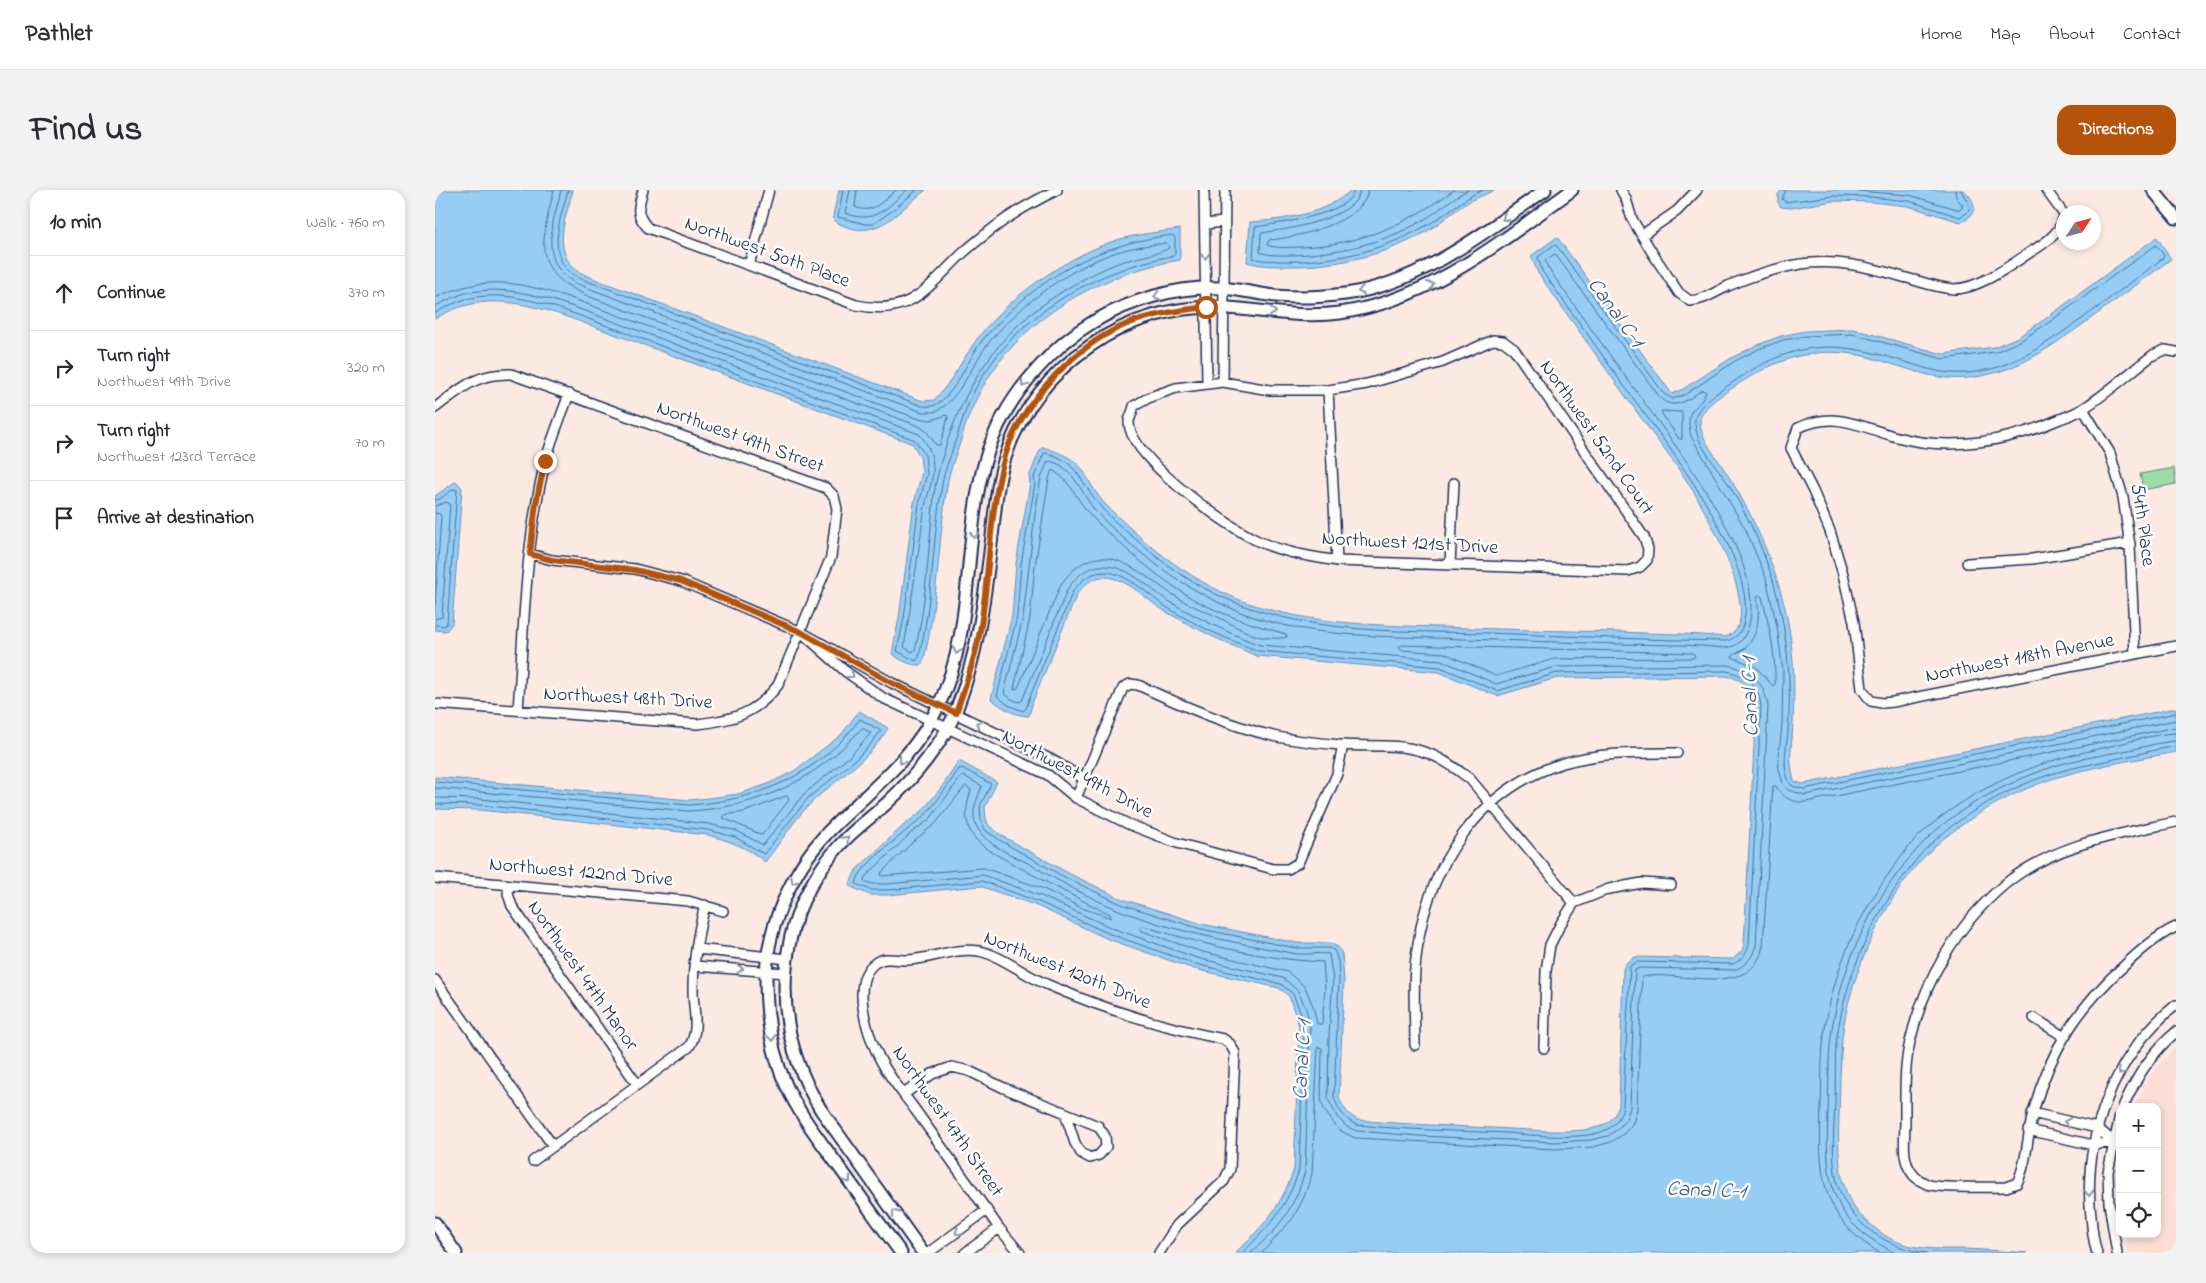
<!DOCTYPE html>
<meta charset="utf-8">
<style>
:root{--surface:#fff;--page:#f2f2f3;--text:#2b2b33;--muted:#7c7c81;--line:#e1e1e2;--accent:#b45309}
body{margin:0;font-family:"Indie Flower",sans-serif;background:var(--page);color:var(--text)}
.controls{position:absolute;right:15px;bottom:15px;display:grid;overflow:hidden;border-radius:10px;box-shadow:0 2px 8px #0003}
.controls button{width:45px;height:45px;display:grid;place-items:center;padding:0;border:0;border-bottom:1px solid var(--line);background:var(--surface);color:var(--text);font:25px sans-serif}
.compass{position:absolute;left:1621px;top:15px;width:45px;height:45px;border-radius:50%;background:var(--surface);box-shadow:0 2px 8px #0003;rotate:54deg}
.stop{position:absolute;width:15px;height:15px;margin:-11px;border:4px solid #b45309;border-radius:50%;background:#fff}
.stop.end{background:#b45309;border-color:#fff;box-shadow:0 1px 5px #0008}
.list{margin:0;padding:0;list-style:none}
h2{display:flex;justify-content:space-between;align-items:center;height:65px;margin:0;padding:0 20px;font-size:21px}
h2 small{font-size:16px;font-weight:400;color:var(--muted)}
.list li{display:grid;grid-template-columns:32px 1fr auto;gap:15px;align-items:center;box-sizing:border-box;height:75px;padding:0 20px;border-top:1px solid var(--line)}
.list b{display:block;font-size:19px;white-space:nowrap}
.list p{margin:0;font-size:16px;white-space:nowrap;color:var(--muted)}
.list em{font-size:16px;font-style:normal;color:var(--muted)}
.icon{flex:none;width:28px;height:28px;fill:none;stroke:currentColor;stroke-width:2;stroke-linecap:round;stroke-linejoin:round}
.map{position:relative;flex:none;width:1741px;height:1063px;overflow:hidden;border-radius:15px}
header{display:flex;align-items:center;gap:30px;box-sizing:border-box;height:70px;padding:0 25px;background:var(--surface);border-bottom:1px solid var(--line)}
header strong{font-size:24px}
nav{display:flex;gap:28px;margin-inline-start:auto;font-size:18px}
.intro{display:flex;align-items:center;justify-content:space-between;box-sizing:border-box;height:120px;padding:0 30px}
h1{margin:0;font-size:35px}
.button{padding:12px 22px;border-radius:15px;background:var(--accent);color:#fff;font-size:18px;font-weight:700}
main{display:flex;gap:30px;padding:0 30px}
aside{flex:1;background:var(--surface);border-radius:15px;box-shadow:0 2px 8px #0003}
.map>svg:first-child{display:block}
.built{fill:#fcded4}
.green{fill:#9bdba5;stroke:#5b8582}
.water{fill:#95cdf4;stroke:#648eb8}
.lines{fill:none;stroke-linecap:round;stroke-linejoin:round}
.shore{stroke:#4c6e9a;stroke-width:1}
.minor-casing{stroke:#1b2f5e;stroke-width:12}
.tertiary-casing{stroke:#1b2f5e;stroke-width:15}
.minor{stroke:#fdfcf7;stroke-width:9}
.tertiary{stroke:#fdfcf7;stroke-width:11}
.oneway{stroke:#8c96aa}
.route{stroke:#b45309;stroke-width:6}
.labels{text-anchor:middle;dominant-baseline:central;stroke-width:5;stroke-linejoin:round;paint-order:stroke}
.street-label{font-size:20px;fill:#1b2f5e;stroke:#fdfcf7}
.water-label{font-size:21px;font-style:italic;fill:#3a5684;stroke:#fdfcf7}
</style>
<header>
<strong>Pathlet</strong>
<nav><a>Home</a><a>Map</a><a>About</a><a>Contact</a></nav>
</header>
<div class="intro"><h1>Find us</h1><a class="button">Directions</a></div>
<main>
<aside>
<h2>10 min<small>Walk · 760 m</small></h2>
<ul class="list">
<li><svg class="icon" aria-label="ahead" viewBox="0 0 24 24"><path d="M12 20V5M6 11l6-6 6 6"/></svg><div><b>Continue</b></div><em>370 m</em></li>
<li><svg class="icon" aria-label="right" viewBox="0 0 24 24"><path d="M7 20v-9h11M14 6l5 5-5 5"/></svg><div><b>Turn right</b><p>Northwest 49th Drive</p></div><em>320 m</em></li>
<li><svg class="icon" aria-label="right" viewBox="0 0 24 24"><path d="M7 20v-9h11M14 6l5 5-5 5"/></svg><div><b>Turn right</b><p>Northwest 123rd Terrace</p></div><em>70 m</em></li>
<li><svg class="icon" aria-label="arrive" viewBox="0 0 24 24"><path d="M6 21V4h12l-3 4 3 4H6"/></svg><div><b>Arrive at destination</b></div></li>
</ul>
</aside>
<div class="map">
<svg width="1741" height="1063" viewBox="0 0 1741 1063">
<rect width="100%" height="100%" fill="#fceae2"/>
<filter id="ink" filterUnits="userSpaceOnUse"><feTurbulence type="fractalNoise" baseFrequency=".02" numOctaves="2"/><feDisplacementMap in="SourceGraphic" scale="10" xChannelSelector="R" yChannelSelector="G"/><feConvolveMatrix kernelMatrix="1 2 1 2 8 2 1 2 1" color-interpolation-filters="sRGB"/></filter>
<g filter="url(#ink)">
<path class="built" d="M1741,856V1063H1693L1691,1044H1722V917H1699L1721,878Z"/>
<path class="green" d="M1739,278L1741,294L1708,300L1705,284Z"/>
<path class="water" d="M0,0H138C132,24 118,54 137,76C143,83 156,87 165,91L488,211L499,210C518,191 529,166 545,145C577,104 636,64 685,49C704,44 725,42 745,39V70C660,84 576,133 539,214C533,226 529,240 525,253C520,267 514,282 512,296C503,354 503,412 489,469L486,475C477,476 463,470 457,463L464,428L479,313L487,282L485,267L478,254L149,133C99,115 49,98 0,129Z
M404,0H491C460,23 441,55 399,31L398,25Z
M916,0H1059C1051,5 1043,7 1035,11C1019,20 1006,33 991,42C953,64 909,74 866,76C848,76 829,77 812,72L815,32C848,30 891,24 916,0Z
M1347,0H1528C1542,10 1544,25 1526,32L1473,16L1436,12L1398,11L1356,18L1346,17L1343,13V4Z
M1122,47L1237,204L1248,199L1298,167L1322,155L1346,146L1370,141L1418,139L1508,164L1559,157L1583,147L1610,129L1722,47L1736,69C1707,91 1677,113 1647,135C1621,153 1594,173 1563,182C1514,196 1493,185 1447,171C1387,152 1346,165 1296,199C1285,206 1266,218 1265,231C1265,248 1279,263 1287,276C1316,320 1337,367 1350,418C1359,456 1360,494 1358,532C1357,555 1353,569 1359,591L1368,594L1741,518V562C1704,569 1666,575 1630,585C1584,598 1537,624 1501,655C1454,697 1413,786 1407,849C1405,874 1405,899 1404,924C1403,962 1401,1008 1434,1033C1443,1041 1455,1050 1466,1053C1486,1060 1508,1059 1529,1059C1550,1060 1571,1061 1592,1063H800C830,1034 845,1019 859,979L864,836L854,806L844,798L759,779L673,749L602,716L545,696L453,705H435L414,696L421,680L469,635L487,621L506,598L524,571L562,592L550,617L551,629L554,636L569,647L633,683L687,709L767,734L862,753H895L903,757L907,764L909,790L904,907C908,918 913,925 923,930C974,935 1025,936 1076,939C1100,940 1147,945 1168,935C1177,931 1181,924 1184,915L1188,779L1191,773L1200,767L1298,769L1307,761L1309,754L1321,517C1319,499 1309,489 1291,486L1122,488L1062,506L1004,482L822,466C792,454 761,439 733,423C713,412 693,388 670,387C657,387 650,394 642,404L598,511L594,526C579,526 567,517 556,509L577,426L581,373L595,293L594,287L605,260L608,257C623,262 641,268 649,282C656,294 662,306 672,316C709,353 752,388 800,408C865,434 935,435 1004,437C1064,439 1124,441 1185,442C1220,444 1255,443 1290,447C1334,435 1272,325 1260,304C1245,279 1226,256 1209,232C1173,182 1138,133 1103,83L1096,66Z
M21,291L27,298L17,434L11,441L0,440V306Z
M424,521L453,538C436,569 404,587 378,611C360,628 346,652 330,672C312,657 295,651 273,645L45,620L0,619V587L255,610L282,607L303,604L333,594L359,581L406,545Z"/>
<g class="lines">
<path class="shore" d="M408,0L403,27L430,34H438L457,21L482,0
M415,0L410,23C439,35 452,18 472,0
M422,0L420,17C437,25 448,11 461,0
M919,0C916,25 840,34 820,37L818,68C826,71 836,70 844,71C893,73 944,62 987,38C1009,27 1026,9 1048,0
M925,0C923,29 849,40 826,43L825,62C834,66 848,65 859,65C903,63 946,54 985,32C1002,23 1016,8 1033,0
M933,0C931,32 860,48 834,50L832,55C842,59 856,57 867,57C927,54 970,35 1019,0
M1351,0L1347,9L1350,12L1398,6L1436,7L1474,11L1525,27L1532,23L1535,17L1526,0
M1410,0L1474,5L1525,20L1528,16L1521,7L1520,0
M0,108C50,84 82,92 133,107L484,236L492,242L501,255H505L513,228L512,225L496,230L481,228L158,108C96,83 105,56 119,0
M0,116C11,111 23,104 36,102C76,95 116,109 153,122L484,244C494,254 499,268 498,283C497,294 492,305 490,316C483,363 477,410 469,457L477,462L480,460C490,420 492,378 496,337C498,322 498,306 501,292C516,225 548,158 605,117C629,99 655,84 683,73C694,69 728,63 734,58L733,54L731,53C717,55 703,56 689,60C640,73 587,113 555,151C539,171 526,206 505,219C500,223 493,222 487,222L161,101C151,97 137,93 129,85C105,61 120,28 126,0
M0,123C11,117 24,110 36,108C74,100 115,115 151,128L480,250L490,265L492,283L484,314L469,428L462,461L481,471L484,467C498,410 497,352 507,295C509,281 515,268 519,255C524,241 528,226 534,212C569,132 655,80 738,66L740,64V48L738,45C660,54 603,88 551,146C534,165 523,201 502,214C498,217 492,216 487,216L163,95C154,92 142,88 135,82C111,62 127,24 133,0
M1227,221L1247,222V249H1244L1227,224Z
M619,281C638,292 643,315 660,330C690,359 722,387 758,409C787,425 819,435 851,444L852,447C845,449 833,448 826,447C810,443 795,433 781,426C767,420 752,414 740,406C700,381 665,341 626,394L583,498L579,499L595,428L600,375L614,289L616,282Z
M0,310L5,309L18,299L22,300L12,433L10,436L0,435
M0,316L12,312L15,314L7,427L0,429
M0,323L5,324L6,326L0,415
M1325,405L1327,407C1334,435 1341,465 1340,494L1338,496L1321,477L1297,467C1300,463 1305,462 1309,459C1324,446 1325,425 1322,407Z
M967,455L1258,463L1260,466L1258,468L1119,469L1061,486L1009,463L966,460L964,457Z
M0,592L254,615C324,610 382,586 425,529L446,541L433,557L419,571L373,608L329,664L300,647L273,640L45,615L0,614
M531,596L536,600C531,616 528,633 539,647C549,660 567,667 580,675C611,692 643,709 675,724L676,728L647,718L609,699L549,678L447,686L446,683L481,649L500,634Z
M0,598L254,621C325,617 380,591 427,538L436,543L415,566L369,604L328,655L302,641L274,634L46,609L0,608
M352,606L354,610L327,645L288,628L289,625L309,622Z
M708,736C766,754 827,769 888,772L890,799L887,834H882L878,816L870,797L853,782L764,761L707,741L705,738Z
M807,1063C835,1036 852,1017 864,980L869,836L865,821L858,804L846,794L760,774L675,744L604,712L547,691L453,700H436L421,694C422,675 478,638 492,623C504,609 514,594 524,579L527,578L556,594L545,616L546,630L550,640L566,651L631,688L686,714L766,739L861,758H894L899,760L903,771L904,790L899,907C903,920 910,930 922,935C972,940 1022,941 1072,943C1097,945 1148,951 1171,940C1181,935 1186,926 1188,916L1195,776L1202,772L1298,774C1307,770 1312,764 1314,754L1326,517C1324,496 1312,485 1291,481L1122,483L1062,501L1005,477L824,461C793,450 760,435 733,418C714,406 693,383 670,382C655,382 647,390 638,401L594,509L591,519L588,521L573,515L562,506L582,427L586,374L600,294L599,287L609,263C642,267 648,298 667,318C680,333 697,346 712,359C738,381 768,400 799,412C879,444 968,441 1053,443C1132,446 1212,450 1291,451C1304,448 1308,439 1310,426C1317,359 1223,243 1184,189C1159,153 1133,117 1107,81L1103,67L1119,55L1122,56L1229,204L1238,209L1251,204L1300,171L1324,159L1348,150L1371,146L1418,144L1508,169L1560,162L1585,151L1613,133L1721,55L1729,65L1728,68C1701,89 1674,109 1647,129C1620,147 1594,167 1563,177C1512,192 1492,177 1446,165C1384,148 1345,159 1294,195C1282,203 1261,215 1260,230C1259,253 1282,276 1294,295C1302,308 1309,322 1316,335C1324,351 1331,370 1337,387C1352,437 1357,490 1353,542C1351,559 1346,581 1357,596L1369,599L1741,523
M816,1063L838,1042L851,1025L862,1005L870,982L875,836L871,819L863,801L848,788L762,768L677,738L606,706L548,685L453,694H437L429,691L430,687L476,643L495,629L526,587L529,586L547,596C543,609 536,618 540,632C546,653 575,664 593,673C622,690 652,707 684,720C739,742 798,752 857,763C869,766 882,762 894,764L898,790L894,844L893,909L902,927L912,937L922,941L984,946L1121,952L1156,950L1173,946L1184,938L1191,929L1195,918L1200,780L1204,778L1299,780C1311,776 1318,767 1321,755L1333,517C1330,493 1316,479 1292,475L1121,477L1061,494L1006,470L825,455C795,444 765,429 737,413C716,401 696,377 671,376C653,375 643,385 633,398L587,511L584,512L576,509L569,503L588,428L600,324L606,288L613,271C639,274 647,307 663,324C707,368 760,407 819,427C877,446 938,446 999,448C1060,450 1122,452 1184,454C1219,455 1254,454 1289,458C1303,457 1309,450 1313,438C1335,373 1237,252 1201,201C1171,160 1142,119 1113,78L1110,70L1120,64L1226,209C1240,221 1254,209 1267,200L1271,202C1263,223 1249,213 1256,246L1311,340L1331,388L1342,436L1348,481L1347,534L1343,575L1348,594L1353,600L1370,605L1741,530
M827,1063L858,1028L869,1007L877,984L883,857L887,858L886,908L889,920L904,940L920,948L1120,959L1158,957L1176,952L1189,944L1198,933L1202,919L1207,787C1244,779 1319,811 1328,755L1338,596H1341C1347,608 1358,613 1371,612L1741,537
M1445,1063C1383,1026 1384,982 1386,916C1387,893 1386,868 1389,845C1397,785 1420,731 1455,682C1465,669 1475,653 1488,642C1537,598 1600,572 1663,559C1688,554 1716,544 1741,543
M1460,1063C1442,1053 1424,1043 1412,1027C1389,996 1392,957 1393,921C1394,896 1393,870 1396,846C1406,773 1440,701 1492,649C1525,615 1582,588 1626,574C1647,568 1668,565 1689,561C1706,558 1724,552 1741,551
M1492,1063C1453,1059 1413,1033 1402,993C1396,968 1399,939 1400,914C1401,891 1399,868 1402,846C1411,789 1432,739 1464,693C1474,679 1485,663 1498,652C1532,620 1585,592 1630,580C1649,575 1669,572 1689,567C1706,564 1724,558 1741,557"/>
<g class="minor-casing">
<path id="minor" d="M208,0C203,18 200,24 213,38L421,115C477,127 493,96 529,62C537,55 547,47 556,40C575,25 599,11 622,0
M769,0L772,194
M1186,0L1191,9L1197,29L1218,64L1244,103L1255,111C1270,110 1280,102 1293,96C1316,86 1341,78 1366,74C1400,69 1435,77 1468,87C1484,91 1502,98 1519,99C1543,99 1575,76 1594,63C1607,55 1625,44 1628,29
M1611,0L1628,23
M770,34L789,32
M1207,45L1242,21L1262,0
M314,75L334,0
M1058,150L1068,151L1079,159L1209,347L1213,359L1212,370L1205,377L1193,381L902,371C873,366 843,362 817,348C788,333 692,266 694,231C695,227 698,221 699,216L715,207L741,198L788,192L835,200H893L932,194L1008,172Z
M1741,162L1730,160L1718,165C1695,182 1673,203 1649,218C1642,223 1633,226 1625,229C1575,251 1516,262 1462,247C1425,237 1402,220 1363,238L1356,258L1378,301L1395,341L1408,384L1419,432L1427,499L1436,511L1447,513L1458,512L1741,456
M788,192L790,0
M893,200L902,371
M0,218C27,198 41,183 76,184L391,298L399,306L402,319L396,367L343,495C320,525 297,530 262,534L0,514
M1648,219L1675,263L1688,307L1695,356L1700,464
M95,364L117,370L200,379L246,391L366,442L457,493L617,570L649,589
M1532,373L1597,369L1695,353
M1015,375L1019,293
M366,442L410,481L448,508L613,585L641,608L693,634L742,653L838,679H853L863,673L902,584L908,555
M83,520C89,438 90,353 110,273C116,250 126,227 134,204
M641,608L688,498L695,494L703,495C746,515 792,535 838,546C860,551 884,553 906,555C935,557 962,553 989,562C1006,567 1021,579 1035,589L1139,713
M1741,632C1681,645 1618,654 1569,695C1521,736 1489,791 1475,852C1469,875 1470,907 1470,931C1470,948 1466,969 1477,983C1479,987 1487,992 1492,994C1502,999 1556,997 1571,997L1582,993C1593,971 1592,943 1599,919C1616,858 1645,815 1692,773C1706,760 1723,745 1741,737
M0,688L253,711L288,721
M74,695L73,704L77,716L202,894
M262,759L352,769
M260,776L350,783
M0,790L118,956
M1599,828L1628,846
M980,855C980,824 977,791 982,760C993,676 1044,599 1128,573C1165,562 1204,563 1242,563
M1109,858L1111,781L1115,755L1125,735L1139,713L1174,699L1207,693L1236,695
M469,904L497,884L517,877L534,881L569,898L663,936L670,946L671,957L664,965L655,968L646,963L640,953L630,923
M1688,917C1700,889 1718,861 1741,842
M1597,923L1662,938L1679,952
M1593,940L1658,955L1679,952
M98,971L254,857C265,840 258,820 258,800C258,773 263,742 270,715
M493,1063L552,1020
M530,1063L564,1038
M585,1063L564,1038C537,999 509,960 481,921C468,903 452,885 443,865C432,843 415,791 440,773C449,766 462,770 473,770C497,769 519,757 544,761C568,766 589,785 611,794C668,819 727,837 788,849L795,854L800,863L795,979L789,991L742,1035L724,1063
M1662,1063C1658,1051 1657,1038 1656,1026C1647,948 1679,864 1741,815
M1682,1063L1674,1013L1673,982L1685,925"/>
</g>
<g class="tertiary-casing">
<path id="tertiary" d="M1718,0L1741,28
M0,1033L21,1063
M466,1063C444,1033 423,1003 402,974C383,948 364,924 351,895C336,862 331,823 331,787C332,732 361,672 401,634C439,597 480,566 503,517C541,437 527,352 550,271C560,235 579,204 604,177C620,159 638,144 658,132C695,110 743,96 785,98C804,99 822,104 840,106C863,108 887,107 910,104C985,94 1050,42 1110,0
M488,1063L386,920C353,866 342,808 356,746C364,713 382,680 405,655C419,639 437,627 452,613C478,589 510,551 522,518C543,463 549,412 556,354C560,325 561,293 571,265C585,221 617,182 655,156C695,128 744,114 794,118C831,121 868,128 905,123C995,110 1065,52 1137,0"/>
</g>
<use href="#minor" class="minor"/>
<use href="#tertiary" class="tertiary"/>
</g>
<defs><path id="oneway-chevron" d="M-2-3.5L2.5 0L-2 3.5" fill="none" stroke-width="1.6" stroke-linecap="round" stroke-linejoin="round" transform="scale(1.25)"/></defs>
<g class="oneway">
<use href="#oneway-chevron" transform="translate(1070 28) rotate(145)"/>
<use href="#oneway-chevron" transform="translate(770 66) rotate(89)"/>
<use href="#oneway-chevron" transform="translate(996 95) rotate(-23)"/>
<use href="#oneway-chevron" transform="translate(926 101) rotate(168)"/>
<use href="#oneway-chevron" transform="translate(722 106) rotate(166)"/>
<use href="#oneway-chevron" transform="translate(838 122) rotate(6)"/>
<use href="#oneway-chevron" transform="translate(589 194) rotate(127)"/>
<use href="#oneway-chevron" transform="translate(539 345) rotate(97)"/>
<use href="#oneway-chevron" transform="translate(522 461) rotate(104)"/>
<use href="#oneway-chevron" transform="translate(416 485) rotate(36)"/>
<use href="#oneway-chevron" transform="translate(544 534) rotate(-154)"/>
<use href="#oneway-chevron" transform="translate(467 571) rotate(129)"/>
<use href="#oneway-chevron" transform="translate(411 649) rotate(-46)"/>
<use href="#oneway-chevron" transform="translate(359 691) rotate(119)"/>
<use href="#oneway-chevron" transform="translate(305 779) rotate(5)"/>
<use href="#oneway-chevron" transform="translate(337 848) rotate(80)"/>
<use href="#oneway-chevron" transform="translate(1686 882) rotate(121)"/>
<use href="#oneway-chevron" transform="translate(1632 932) rotate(-168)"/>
<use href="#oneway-chevron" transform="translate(413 990) rotate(54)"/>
<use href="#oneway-chevron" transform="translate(1654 1003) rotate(89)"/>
<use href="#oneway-chevron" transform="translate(460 1023) rotate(-125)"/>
<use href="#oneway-chevron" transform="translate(523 1042) rotate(144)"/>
</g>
</g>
<g class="lines" filter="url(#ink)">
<path class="route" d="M110,271L101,313L95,364L117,370L200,380L246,391L366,442L457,493L521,523C531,494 541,466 546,435C555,380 554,320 570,266C587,210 645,150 700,131C724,123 747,120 771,117"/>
</g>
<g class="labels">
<g class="street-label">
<text transform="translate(332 63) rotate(20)">Northwest 50th Place</text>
<text transform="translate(305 248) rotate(20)">Northwest 49th Street</text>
<text transform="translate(1161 248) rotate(55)">Northwest 52nd Court</text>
<text transform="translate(1707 335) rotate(82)">54th Place</text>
<text transform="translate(975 354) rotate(3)">Northwest 121st Drive</text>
<text transform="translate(1585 469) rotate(-11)">Northwest 118th Avenue</text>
<text transform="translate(193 509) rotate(3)">Northwest 48th Drive</text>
<text transform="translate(642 585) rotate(28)">Northwest 49th Drive</text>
<text transform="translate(146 683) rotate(5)">Northwest 122nd Drive</text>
<text transform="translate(632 781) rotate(22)">Northwest 120th Drive</text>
<text transform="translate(147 786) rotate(55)">Northwest 47th Manor</text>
<text transform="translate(512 932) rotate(55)">Northwest 47th Street</text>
</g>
<g class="water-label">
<text transform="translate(1180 123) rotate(54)">Canal C-1</text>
<text transform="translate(1316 507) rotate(-92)">Canal C-1</text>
<text transform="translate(868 870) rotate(-87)">Canal C-1</text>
<text transform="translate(1271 1001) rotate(2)">Canal C-1</text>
</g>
</g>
</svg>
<div class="controls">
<button>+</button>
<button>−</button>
<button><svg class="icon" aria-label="locate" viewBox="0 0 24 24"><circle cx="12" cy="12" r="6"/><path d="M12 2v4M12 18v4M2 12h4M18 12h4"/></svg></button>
</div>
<svg class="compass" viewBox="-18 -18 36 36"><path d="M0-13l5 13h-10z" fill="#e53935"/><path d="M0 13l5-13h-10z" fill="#7c7c81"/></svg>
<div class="stop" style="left:771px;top:117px"></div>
<div class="stop end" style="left:110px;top:271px"></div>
</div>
</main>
